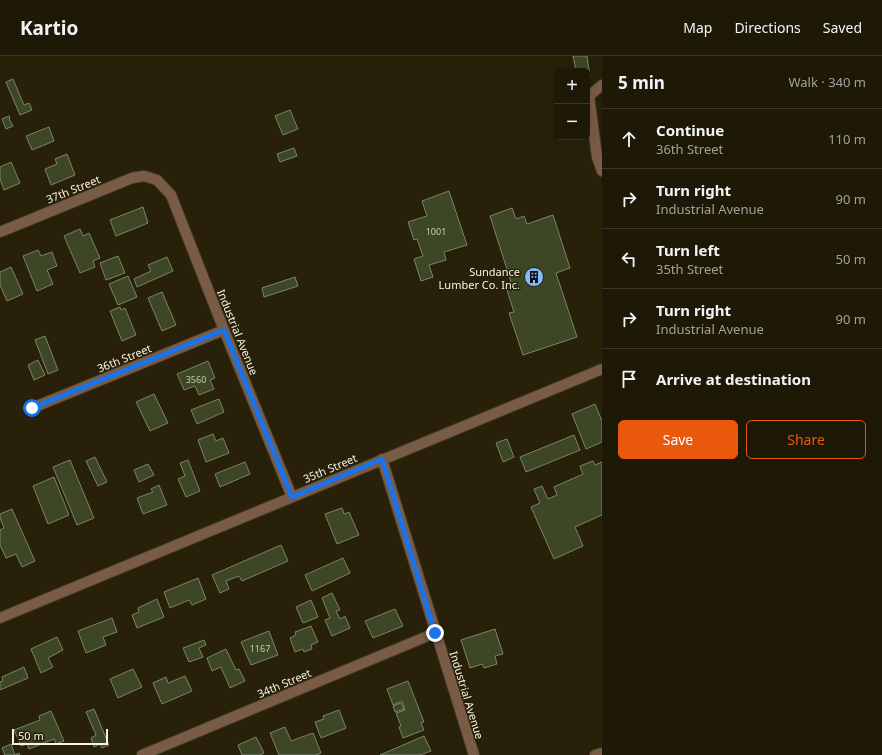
<!DOCTYPE html>
<meta charset="utf-8">
<style>
:root{--surface:#1e1806;--page:#2b2514;--text:#f1f3f6;--muted:#a1a09b;--line:#3c3728;--accent:#ea580c}
body{margin:0;font-family:"Noto Sans",sans-serif;background:var(--page);color:var(--text)}
.controls{position:absolute;right:12px;top:12px;display:grid;overflow:hidden;border-radius:6px;box-shadow:0 4px 16px #0002}
.controls button{width:36px;height:36px;display:grid;place-items:center;padding:0;border:0;border-bottom:1px solid var(--line);background:var(--surface);color:var(--text);font:20px sans-serif}
.scale{position:absolute;left:12px;bottom:10px;width:96px;box-sizing:border-box;padding-left:4px;border:2px solid #f8f3e4;border-top:0;font-size:11px;line-height:14px;white-space:nowrap;color:#f8f3e4;-webkit-text-stroke:3px #282008;paint-order:stroke}
.stop{position:absolute;width:12px;height:12px;margin:-9px;border:3px solid #1a73e8;border-radius:50%;background:#fff}
.stop.end{background:#1a73e8;border-color:#fff;box-shadow:0 1px 4px #0008}
.list{margin:0;padding:0;list-style:none}
h2{display:flex;justify-content:space-between;align-items:center;height:52px;margin:0;padding:0 16px;font-size:17px}
h2 small{font-size:13px;font-weight:400;color:var(--muted)}
.list li{display:grid;grid-template-columns:26px 1fr auto;gap:12px;align-items:center;box-sizing:border-box;height:60px;padding:0 16px;border-top:1px solid var(--line)}
.list b{display:block;font-size:15px;white-space:nowrap}
.list p{margin:0;font-size:13px;white-space:nowrap;color:var(--muted)}
.list em{font-size:13px;font-style:normal;color:var(--muted)}
.actions{display:flex;gap:8px;padding:12px 16px}
.actions a{flex:1;padding:9px 0;border:1px solid var(--accent);border-radius:6px;text-align:center;font-size:14px;color:var(--accent)}
.actions .main{background:var(--accent);color:#fff}
.icon{flex:none;width:22px;height:22px;fill:none;stroke:currentColor;stroke-width:2;stroke-linecap:round;stroke-linejoin:round}
.map{position:relative;flex:none;width:602px;height:699px;overflow:hidden}
header{display:flex;align-items:center;gap:24px;box-sizing:border-box;height:56px;padding:0 20px;background:var(--surface);border-bottom:1px solid var(--line)}
header strong{font-size:19px}
nav{display:flex;gap:22px;margin-inline-start:auto;font-size:14px}
main{display:flex}
aside{flex:1;background:var(--surface)}
.map>svg:first-child{display:block}
.building{fill:#3d4726;stroke:#7b846a}
.lines{fill:none;stroke-linecap:round;stroke-linejoin:round}
.minor-casing{stroke:#453e27;stroke-width:12}
.minor{stroke:#7a5c46;stroke-width:10}
.route{stroke:#1a73e8;stroke-width:5}
.labels{text-anchor:middle;dominant-baseline:central;stroke-width:3;stroke-linejoin:round;paint-order:stroke}
.number-label{font-size:9px;fill:#c9c8b4}
.street-label{font-size:11px;fill:#f8f3e4;stroke:#282008}
.poi-label{font-size:11px;fill:#f8f3e4;stroke:#282008;text-anchor:end}
</style>
<header>
<strong>Kartio</strong>
<nav><a>Map</a><a>Directions</a><a>Saved</a></nav>
</header>
<main>
<div class="map">
<svg width="602" height="699" viewBox="0 0 602 699">
<rect width="100%" height="100%" fill="#282008"/>
<path class="building" d="M573,0H587L590,21L587,22V15H576Z
M13,23L24,49L29,47L32,54L20,59L6,26Z
M290,54L298,73L283,79L275,60Z
M9,60L10,62L9,63L13,70L6,73L2,63Z
M49,71L54,85L32,94L26,80Z
M294,92L297,100L280,106L277,98Z
M67,98L75,119L51,129L45,113L57,108L55,103Z
M11,106L20,127L4,134L0,123V111Z
M449,135L467,189L444,196L446,204L429,209L433,221L421,225L414,203L423,200L417,183L414,184L408,166L427,160L422,145Z
M143,151L148,167L116,180L110,164Z
M512,152L516,163L524,160L527,168L553,159L570,212L556,217L577,281L523,299L509,257L514,256L505,228L511,226L490,160Z
M80,173L83,180L89,177L100,202L93,205L95,211L80,217L64,180Z
M38,194L41,200L52,196L57,210L47,214L53,228L37,235L23,200Z
M118,200L125,217L106,224L100,207Z
M167,201L173,215L137,231L134,223L151,215L148,209Z
M11,211L23,238L7,245L0,229V216Z
M128,220L137,241L118,249L109,228Z
M295,221L298,230L264,241L262,232Z
M162,236L176,269L162,275L148,242Z
M120,251L121,254L125,252L136,279L122,285L110,255Z
M45,280L58,314L48,318L35,284Z
M38,304L45,319L34,324L28,309Z
M208,305L215,322L210,324L214,333L199,339L195,330L184,334L177,318Z
M154,338L168,367L150,375L136,346Z
M219,343L224,356L197,368L191,354Z
M595,348L602,365V386L586,393L572,358Z
M213,378L216,385L223,382L229,397L206,406L198,384Z
M574,379L580,394L526,416L520,401Z
M507,383L514,401L503,406L496,387Z
M95,401L107,426L98,430L86,405Z
M70,404L94,462L77,469L53,411Z
M188,404L200,435L186,441L178,423L185,420L180,407Z
M593,405L595,409L602,406V459L575,471L583,490L554,503L531,451L540,447L534,433L542,430L548,443L557,439L554,431L583,418L580,410Z
M245,406L250,418L220,431L215,418Z
M148,408L154,419L139,426L134,414Z
M54,421L69,459L48,468L33,430Z
M159,429L167,449L143,458L137,442L153,436L151,433Z
M342,452L344,458L349,456L359,479L337,488L325,458Z
M12,453L35,505L22,511L16,498L6,502L0,489V474L4,472L0,462V458Z
M281,489L288,505L242,525L239,520L226,525L229,533L220,537L212,519Z
M343,502L350,517L312,535L305,519Z
M198,522L206,543L192,549L189,544L170,552L164,536Z
M332,537L340,554L336,555L340,563L345,560L350,572L332,580L325,564L330,562L322,542Z
M157,543L164,561L137,572L132,559L139,556L138,552Z
M311,544L318,561L303,567L296,551Z
M395,553L403,570L373,582L365,565Z
M112,562L117,576L103,581L106,589L86,597L78,575Z
M311,570L318,586L311,589L312,593L304,596L303,593L295,596L290,582L296,579L295,576Z
M495,573L503,598L495,600L497,608L484,612L482,608L470,612L461,584Z
M269,575L278,599L251,609L241,586Z
M57,581L63,594L48,602L53,611L41,617L31,593Z
M204,584L206,589L199,592L203,601L189,606L183,592Z
M226,593L236,614L239,613L245,625L230,632L221,611L212,615L207,602Z
M24,611L28,622L0,634V626L3,625L2,621Z
M133,613L142,631L118,642L110,623Z
M185,620L192,635L162,648L153,627L166,621L168,627Z
M408,625L424,666L421,667L424,674L403,682L399,671L401,670L396,657L405,654L402,645L393,649L387,633Z
M401,647L404,653L395,656L393,650Z
M94,653L109,689L102,692L100,688L94,691L91,682L96,679L86,656Z
M339,654L346,672L321,682L315,666L324,663L323,660Z
M51,655L64,685L56,688L54,683L29,693L27,688L21,690L14,674L40,664L39,660Z
M285,671L291,685L313,677L321,697L316,699H279L270,677Z
M424,680L431,695L420,699H380Z
M256,681L264,697L260,699H242L238,689Z
M11,688L15,699L19,697L20,699H5L2,692Z"/>
<g class="lines">
<g class="minor-casing">
<path id="minor" d="M602,29L589,40L597,101L602,115
M0,176L132,122L144,120L157,124L171,139L224,274L292,441
M32,352L224,274
M382,403L474,699
M0,562L602,313
M142,699L435,577
M595,699L602,697"/>
</g>
<use href="#minor" class="minor"/>
</g>
<g class="lines">
<path class="route" d="M32,352L224,274L292,441L382,403L435,577"/>
</g>
<defs>
<g id="building-disc" transform="scale(1)"><circle r="9.5" fill="#83bcfb" stroke="#282008"/><path d="M-4-6H4V6H1V3H-1V6H-4ZM-2.5-4.3h1.7v1.8h-1.7ZM.8-4.3h1.7v1.8H.8ZM-2.5-1h1.7V.8h-1.7ZM.8-1h1.7V.8H.8Z" fill="#111"/></g>
</defs>
<g fill-rule="evenodd">
<use href="#building-disc" x="534" y="221"/>
</g>
<g class="labels">
<g class="number-label">
<text x="436" y="175">1001</text>
<text x="196" y="323">3560</text>
<text x="260" y="592">1167</text>
</g>
<g class="street-label">
<text transform="translate(73 133) rotate(-22)">37th Street</text>
<text transform="translate(238 276) rotate(68)">Industrial Avenue</text>
<text transform="translate(124 302) rotate(-22)">36th Street</text>
<text transform="translate(330 412) rotate(-23)">35th Street</text>
<text transform="translate(284 627) rotate(-23)">34th Street</text>
<text transform="translate(467 639) rotate(73)">Industrial Avenue</text>
</g>
<g class="poi-label">
<text x="520" y="215">Sundance<tspan x="520" dy="13">Lumber Co. Inc.</tspan></text>
</g>
</g>
</svg>
<div class="controls">
<button>+</button>
<button>−</button>
</div>
<div class="scale">50 m</div>
<div class="stop" style="left:32px;top:352px"></div>
<div class="stop end" style="left:435px;top:577px"></div>
</div>
<aside>
<h2>5 min<small>Walk · 340 m</small></h2>
<ul class="list">
<li><svg class="icon" aria-label="ahead" viewBox="0 0 24 24"><path d="M12 20V5M6 11l6-6 6 6"/></svg><div><b>Continue</b><p>36th Street</p></div><em>110 m</em></li>
<li><svg class="icon" aria-label="right" viewBox="0 0 24 24"><path d="M7 20v-9h11M14 6l5 5-5 5"/></svg><div><b>Turn right</b><p>Industrial Avenue</p></div><em>90 m</em></li>
<li><svg class="icon" aria-label="left" viewBox="0 0 24 24"><path d="M17 20v-9H6M10 6l-5 5 5 5"/></svg><div><b>Turn left</b><p>35th Street</p></div><em>50 m</em></li>
<li><svg class="icon" aria-label="right" viewBox="0 0 24 24"><path d="M7 20v-9h11M14 6l5 5-5 5"/></svg><div><b>Turn right</b><p>Industrial Avenue</p></div><em>90 m</em></li>
<li><svg class="icon" aria-label="arrive" viewBox="0 0 24 24"><path d="M6 21V4h12l-3 4 3 4H6"/></svg><div><b>Arrive at destination</b></div></li>
</ul>
<div class="actions"><a class="main">Save</a><a>Share</a></div>
</aside>
</main>
